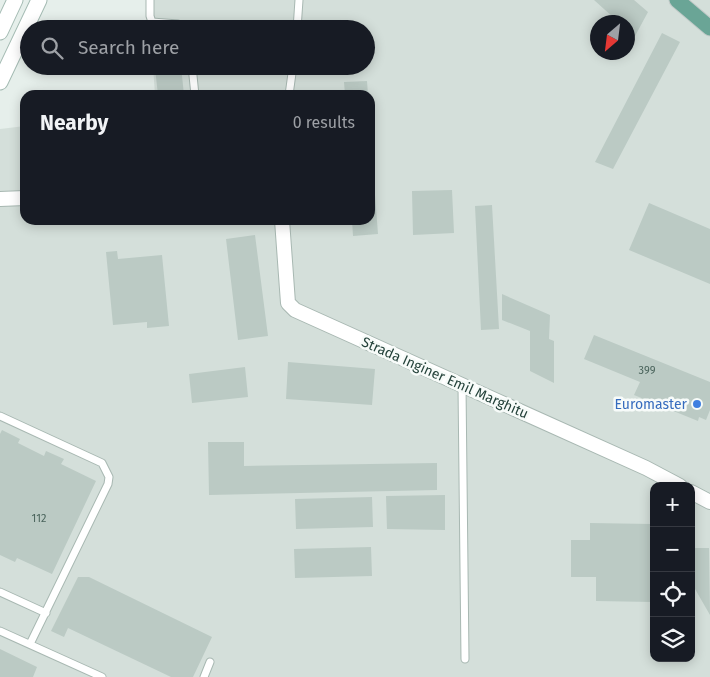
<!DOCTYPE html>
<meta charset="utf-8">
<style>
:root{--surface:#171b24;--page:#242831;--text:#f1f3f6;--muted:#9ea1a6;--line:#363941}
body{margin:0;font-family:"Fira Sans",sans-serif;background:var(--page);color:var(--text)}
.controls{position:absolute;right:15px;bottom:15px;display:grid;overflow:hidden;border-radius:10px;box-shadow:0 2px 12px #0003}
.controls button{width:45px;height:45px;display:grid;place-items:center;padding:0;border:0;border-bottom:1px solid var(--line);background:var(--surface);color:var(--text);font:25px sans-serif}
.compass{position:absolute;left:590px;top:15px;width:45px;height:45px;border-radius:50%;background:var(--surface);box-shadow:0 2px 12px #0003;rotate:208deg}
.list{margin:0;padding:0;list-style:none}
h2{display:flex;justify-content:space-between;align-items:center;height:65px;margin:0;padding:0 20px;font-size:21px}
h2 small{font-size:16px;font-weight:400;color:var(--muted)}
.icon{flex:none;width:28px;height:28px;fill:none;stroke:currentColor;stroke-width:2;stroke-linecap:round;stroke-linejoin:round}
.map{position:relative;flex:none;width:710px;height:677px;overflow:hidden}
.search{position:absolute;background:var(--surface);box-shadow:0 2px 12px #0003;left:20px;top:20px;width:355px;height:55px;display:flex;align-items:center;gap:12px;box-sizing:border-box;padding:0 18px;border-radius:28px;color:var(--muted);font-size:19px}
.panel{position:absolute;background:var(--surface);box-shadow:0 2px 12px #0003;left:20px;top:90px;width:355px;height:135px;border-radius:15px}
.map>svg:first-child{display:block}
.built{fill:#d4dfda;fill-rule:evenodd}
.building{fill:#bbcac4}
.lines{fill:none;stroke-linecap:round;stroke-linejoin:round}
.service-casing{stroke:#a8b8b2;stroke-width:9}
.minor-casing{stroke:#a8b8b2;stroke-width:16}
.secondary-casing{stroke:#a4bbb3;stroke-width:17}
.primary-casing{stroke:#c2cac8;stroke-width:17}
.service{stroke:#fff;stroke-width:7}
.minor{stroke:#fff;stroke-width:14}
.secondary{stroke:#fff;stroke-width:15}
.primary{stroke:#6aa596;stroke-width:15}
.shop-dot{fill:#3f7fe0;stroke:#f7fbf9;stroke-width:2}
.labels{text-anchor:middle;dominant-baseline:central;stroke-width:5;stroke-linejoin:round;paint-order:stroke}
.number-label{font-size:11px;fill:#4a645c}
.street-label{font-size:14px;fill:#24423a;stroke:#f7fbf9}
.shop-label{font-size:14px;fill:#366cbe;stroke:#f7fbf9;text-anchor:end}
</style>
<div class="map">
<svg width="710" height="677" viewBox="0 0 710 677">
<rect width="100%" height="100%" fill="#e6efeb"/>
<path class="built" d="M149,0H710V677H0V129L25,126V220H370V95H155L153,66H366V29H151ZM598,22H628V52H598ZM654,486H691V658H654Z"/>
<path class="building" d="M594,0H634L648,12L628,49V22H612L614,18Z
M662,33L680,42L613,169L595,162Z
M169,66H181L184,95H158L155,68Z
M367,81L368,95H345L344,82Z
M370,142H371L378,234L353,236L352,220H370Z
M452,190L454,233L413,235L412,191Z
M649,203L710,229V284L629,250Z
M492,205L499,329L481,330L475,206Z
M255,235L268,336L238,340L226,239Z
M117,251L118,259L162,255L169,326L147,328V322L113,325L106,252Z
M502,294L550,315L549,339L554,341V383L530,371V331L502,320Z
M594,335L710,382V410L706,420L699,417L698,421L634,395L640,382L584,359Z
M288,362L375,369L372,405L286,399Z
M245,367L248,397L192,403L189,374Z
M2,430L20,439L18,443L44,456L46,451L64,459L61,464L96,481L52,574L17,558L15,562L0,555V434Z
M208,442H244V466L437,463V490L209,495Z
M445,495V530L387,529L386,496Z
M372,497L373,527L296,529L295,499Z
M590,523L652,524L654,580H652V602L596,601V577H571V540H590Z
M371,547L372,576L295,578L294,549Z
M691,548H709L710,615L691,582Z
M78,577H89L212,637L193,677H171L68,628L64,637L51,631Z
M0,649L37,667L33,677H0Z"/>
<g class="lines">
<g class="service-casing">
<path id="service" d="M150,0V16L152,22L178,24L182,29
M297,29L299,0
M192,66L195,95
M289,95L293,66
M462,386L465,659
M0,416L102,463L109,477L108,484L30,644
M0,592L46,613
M0,631L102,677
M204,677L210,662"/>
</g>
<g class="minor-casing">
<path id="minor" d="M0,199L25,198
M282,220L288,303L295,310L646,468L680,486
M691,492L710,502"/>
</g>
<g class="secondary-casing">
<path id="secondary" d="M0,32L15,0
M0,82L39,0"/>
</g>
<g class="primary-casing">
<path id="primary" d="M677,0L710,28"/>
</g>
<use href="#service" class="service"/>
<use href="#minor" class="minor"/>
<use href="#secondary" class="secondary"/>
<use href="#primary" class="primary"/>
</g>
<circle class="shop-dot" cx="697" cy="404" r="5"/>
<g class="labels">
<g class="number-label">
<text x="647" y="370">399</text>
<text x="39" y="518">112</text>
</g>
<g class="street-label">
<text transform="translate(445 378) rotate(24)">Strada Inginer Emil Marghitu</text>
</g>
<g class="shop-label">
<text x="687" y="404">Euromaster</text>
</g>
</g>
</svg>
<div class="controls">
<button>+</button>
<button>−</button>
<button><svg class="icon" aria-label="locate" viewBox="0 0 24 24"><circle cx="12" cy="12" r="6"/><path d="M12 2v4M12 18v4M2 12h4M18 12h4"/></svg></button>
<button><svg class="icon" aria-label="layers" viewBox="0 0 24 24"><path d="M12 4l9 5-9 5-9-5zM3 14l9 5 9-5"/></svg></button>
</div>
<svg class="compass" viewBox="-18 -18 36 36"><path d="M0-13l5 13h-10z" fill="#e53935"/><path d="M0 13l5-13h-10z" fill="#9ea1a6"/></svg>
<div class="search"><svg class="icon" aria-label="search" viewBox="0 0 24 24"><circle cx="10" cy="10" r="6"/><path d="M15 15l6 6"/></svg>Search here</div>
<section class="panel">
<h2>Nearby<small>0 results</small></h2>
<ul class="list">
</ul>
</section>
</div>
